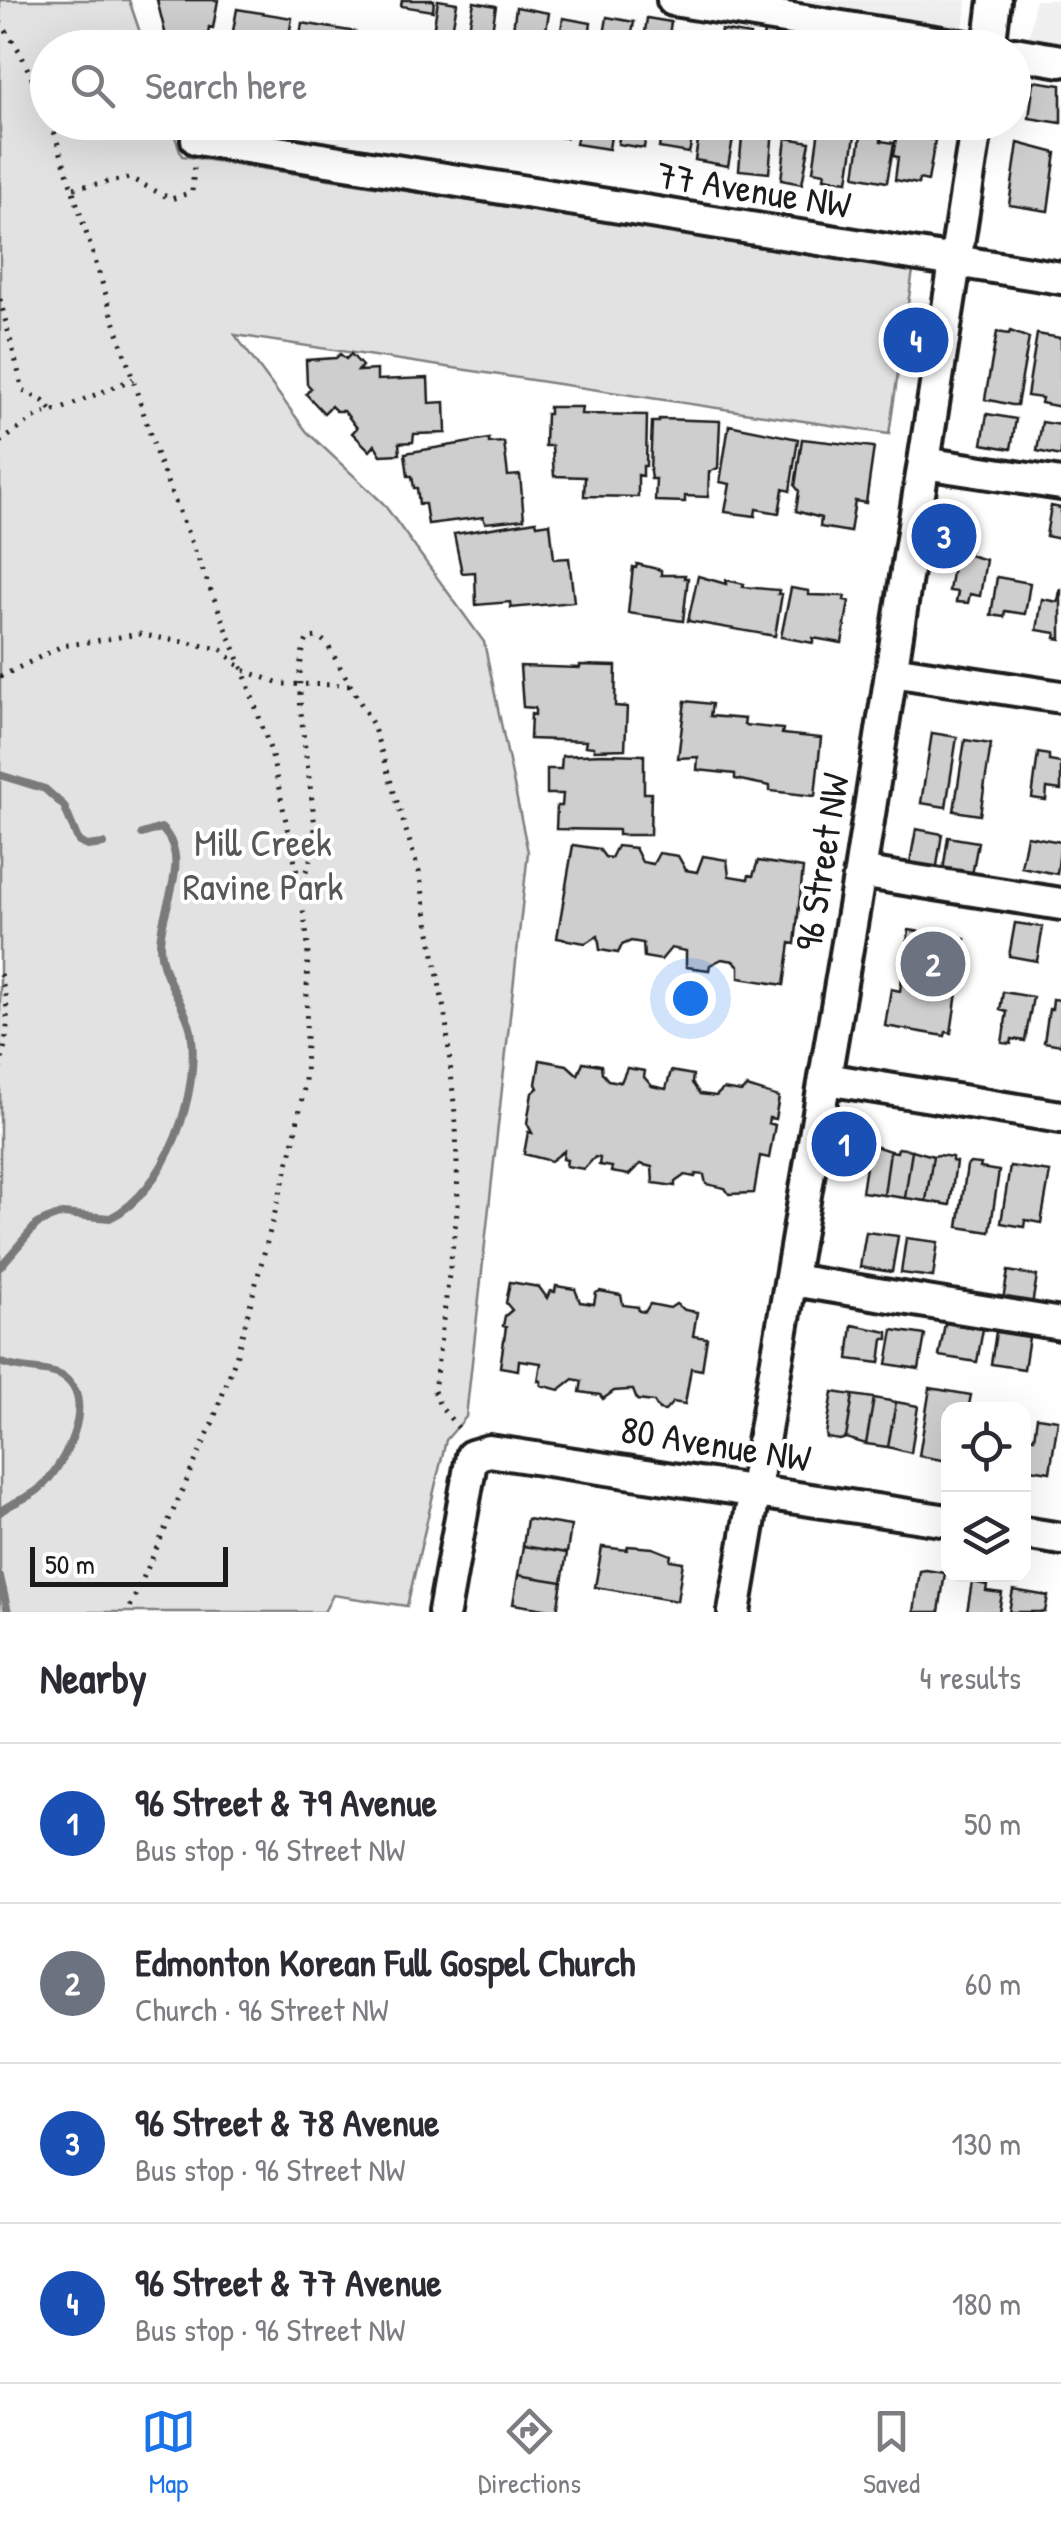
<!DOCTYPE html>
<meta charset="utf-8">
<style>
:root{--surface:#fff;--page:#f7f7f7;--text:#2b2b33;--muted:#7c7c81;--line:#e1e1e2;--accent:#1a73e8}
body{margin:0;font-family:"Patrick Hand",sans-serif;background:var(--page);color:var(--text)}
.controls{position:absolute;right:30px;bottom:30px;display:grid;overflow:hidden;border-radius:20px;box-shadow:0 10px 40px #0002}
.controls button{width:90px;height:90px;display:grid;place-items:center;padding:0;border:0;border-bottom:2px solid var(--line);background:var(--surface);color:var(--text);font:50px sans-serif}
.scale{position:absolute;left:30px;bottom:25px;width:198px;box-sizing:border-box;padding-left:10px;border:5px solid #1c1c1c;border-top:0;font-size:28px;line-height:35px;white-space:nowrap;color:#1c1c1c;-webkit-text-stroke:8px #fff;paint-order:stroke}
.you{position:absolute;left:690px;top:998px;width:35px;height:35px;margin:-25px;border:8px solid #fff;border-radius:50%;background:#1a73e8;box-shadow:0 0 0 15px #1a73e833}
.badge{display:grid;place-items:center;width:65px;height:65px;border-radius:50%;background:var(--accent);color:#fff;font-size:32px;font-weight:700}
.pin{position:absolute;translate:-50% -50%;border:5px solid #fff;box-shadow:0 2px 10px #0006}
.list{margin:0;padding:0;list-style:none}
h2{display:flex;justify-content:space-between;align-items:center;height:130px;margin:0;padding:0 40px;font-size:42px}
h2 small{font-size:32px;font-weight:400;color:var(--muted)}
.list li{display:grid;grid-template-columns:65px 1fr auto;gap:30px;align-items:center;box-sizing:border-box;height:160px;padding:0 40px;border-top:2px solid var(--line)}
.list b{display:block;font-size:38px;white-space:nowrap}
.list p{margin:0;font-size:32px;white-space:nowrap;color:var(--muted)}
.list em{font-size:32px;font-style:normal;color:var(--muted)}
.icon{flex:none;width:55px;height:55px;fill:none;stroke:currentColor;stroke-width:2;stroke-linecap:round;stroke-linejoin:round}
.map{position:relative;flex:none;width:1061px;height:1612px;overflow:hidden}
.search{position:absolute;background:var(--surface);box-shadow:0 10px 40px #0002;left:30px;right:30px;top:30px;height:110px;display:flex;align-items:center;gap:25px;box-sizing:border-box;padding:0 35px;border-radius:55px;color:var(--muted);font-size:38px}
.sheet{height:770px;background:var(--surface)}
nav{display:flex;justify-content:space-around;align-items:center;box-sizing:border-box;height:140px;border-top:2px solid var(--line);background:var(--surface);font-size:28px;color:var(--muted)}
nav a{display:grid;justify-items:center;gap:5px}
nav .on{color:var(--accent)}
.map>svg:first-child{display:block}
.built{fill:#f0f0f0}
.green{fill:#e2e2e2;stroke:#7f7f7f;stroke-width:2.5}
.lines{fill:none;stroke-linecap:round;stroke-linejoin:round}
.stream{stroke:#7a7a7a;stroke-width:8}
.building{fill:#cecece;stroke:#1c1c1c;stroke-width:2.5}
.minor-casing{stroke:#1c1c1c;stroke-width:38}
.path{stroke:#1c1c1c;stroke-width:5;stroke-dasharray:2.5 8;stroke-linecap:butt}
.minor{stroke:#fff;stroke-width:30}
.labels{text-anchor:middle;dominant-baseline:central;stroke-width:8;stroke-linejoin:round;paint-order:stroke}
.street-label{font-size:38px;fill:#1c1c1c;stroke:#fff}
.park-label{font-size:38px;fill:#575757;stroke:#fff}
</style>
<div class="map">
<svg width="1061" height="1612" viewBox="0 0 1061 1612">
<rect width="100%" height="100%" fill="#fff"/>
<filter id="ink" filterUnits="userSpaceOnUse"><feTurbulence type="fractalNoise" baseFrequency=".01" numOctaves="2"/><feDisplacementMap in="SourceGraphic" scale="20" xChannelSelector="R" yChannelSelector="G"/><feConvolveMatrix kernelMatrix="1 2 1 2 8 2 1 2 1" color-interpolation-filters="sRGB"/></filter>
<g filter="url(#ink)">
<path class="built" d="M802,0H967L961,40L800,15Z
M1035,0H1061V48L1028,43Z"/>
<path class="green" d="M0,0H129L145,47L48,48V122L170,123L182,156L913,270L889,434L235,335L307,432L383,503L484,642L528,852L466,1417L446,1440L407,1606L333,1595L324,1612H0Z"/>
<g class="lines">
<path class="stream" d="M0,775L45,789L64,806L79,842L87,846L103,844
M0,1267L37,1224L48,1219L62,1214L110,1218C167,1191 201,1091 191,1031C185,1002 160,976 160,945C160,908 194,859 161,828L142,834
M0,1362C19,1371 46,1368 60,1375C101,1397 64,1467 39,1489C28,1499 11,1502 0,1512
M0,1577L8,1612"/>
</g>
<path class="building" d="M157,0H218L213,28L209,27L207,41L212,42L211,48H169Z
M402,0H434L433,11L401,6Z
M438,0L457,3L451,36L433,33Z
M474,2L496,6L491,37L468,33Z
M516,7L549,13L544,42L512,37Z
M237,9L292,18L287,48H230Z
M607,17L634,22L629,48H602Z
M563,18L591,23L587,48H558Z
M647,18L671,22L667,48L643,46Z
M302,23L356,32L354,48H298Z
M721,30L750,35L748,48H718Z
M764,31L775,33L774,41L788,43L787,48H762Z
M1034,81L1061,85V123L1029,118Z
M544,122H570L567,138L542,134Z
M580,122H613L609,149L576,144Z
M622,122H648L644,148L618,144Z
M663,122H696L689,153L659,148Z
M701,122H736L728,166L695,160Z
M820,122H857L848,181L824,178L825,173L813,171Z
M743,126L773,129L769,173L739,170Z
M871,131L882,133L881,141L894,143L887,182L855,176L861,136L870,137Z
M897,133L935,140L928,181L919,179L918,184L895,180L898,157L893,156Z
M786,138L810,142L802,184L781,180Z
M1018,143L1056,153L1048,211L1009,205Z
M1010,331L1029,338L1017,405H1012L985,399L997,332L1009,334Z
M1037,334L1061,338V407L1041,403L1042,398L1027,396Z
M340,354L346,359L351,354L362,366L358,371L377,370V380L428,378L429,403L445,402L446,433L414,434L413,442L399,443L400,454L381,455L375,445L370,451L352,433L357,428L344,411H336L331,406L324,413L306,394L311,388L307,384L306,360L336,358Z
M549,407H582L581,414L647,415L646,466H643V476L638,475V497L584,496L585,477L554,476L552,446H545L546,414H549Z
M987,414L1016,419L1011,449L982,444Z
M659,419L720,421L718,468L709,472L708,497L685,496V502L655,501L656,479H651L650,472L652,422H659Z
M1042,422L1061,425V456L1037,451Z
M729,425L798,439L790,491L783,489L779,513L756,509L755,516L725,512L730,484L720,482Z
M489,439V443L504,442L508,476L520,475L524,519L485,523L483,517L428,524L425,504H419L417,488H414L412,476H408L405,453Z
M802,439L874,447L866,503L855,501L850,532L820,527L821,518L796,511L799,491L795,486Z
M1051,506L1061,508V539L1046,536Z
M536,521L537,525L550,523L554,559L569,558L574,602L511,608L510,602L476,605L475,572L462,573L454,534Z
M958,536L972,538L969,555L986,560L980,596L970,594L968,603L956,602L958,592L949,591Z
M637,564L661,570V575H685L684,578H688L683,621L628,613L633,567L636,568Z
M698,576L726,584V580L744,584L743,587L779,590L778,594H782L775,636L688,621Z
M997,577L1030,583L1025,614L1005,611L1004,617L991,615Z
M791,588L809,591V595L845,596L844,600L849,601L842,643L813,638V643L781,637Z
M1060,590H1061V639L1055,638L1056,633L1037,630L1042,599L1058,602Z
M580,665L616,666L615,706L627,707L625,749L594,750V747L585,746L586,741L530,739L531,714L535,715V708L523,707L520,666L580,668Z
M685,701L712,704L710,716L745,719L744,725L783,729L782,734L821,738L815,796L770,791V786L735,779V774L697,770L698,757L678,758Z
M932,733L957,737L946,807L921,803Z
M965,740L991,744L980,815L954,811Z
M1038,753L1049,755V761L1061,763V790L1047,788L1046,800L1032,798Z
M602,754L644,755V793H651L650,835H618V830L556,829L557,806H562L563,794H547V769H561L562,756Z
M916,829L942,834L936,872L909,868Z
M1027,836L1061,842L1057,874L1021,867Z
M948,837L978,842L972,875L943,871Z
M573,845L599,849L605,857L611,858L617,846L635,848L642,862L653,864L659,853L678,856L686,870L697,872L703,856L727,860L729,876L748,879L749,875L753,876L758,861L803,868L795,944L790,943L784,985L739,978V966L734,961L722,959L710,965L709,970L686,967V951L671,948L661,960L644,957L643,943L631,941L622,945L618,953L600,950L598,936L585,943L557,938Z
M1015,923L1043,927L1037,961L1009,956Z
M909,930L965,939L951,1033L946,1032L945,1036L885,1026L891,989L900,991Z
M1003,992L1033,997L1025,1041L1012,1039L1011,1044L1002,1043L1007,1012L1000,1010Z
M1053,999L1061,1000V1045L1044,1042L1049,1009H1052Z
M540,1060L567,1065L578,1075L583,1062L601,1065L602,1073L608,1080L621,1082L627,1068L645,1071L644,1077L652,1086L666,1089L671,1071L693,1075L692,1083L700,1094L716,1096L723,1089L741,1092L747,1087L779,1097L775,1119L769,1118L768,1123L775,1125L769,1158L760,1156L754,1193L729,1194L725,1188L706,1184L704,1175L696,1174L695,1177L685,1175L675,1182V1186L653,1183L652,1167L640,1164L629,1175L611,1172L612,1167L599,1165L600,1158L595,1157L584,1169L566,1166L567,1160L563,1159L564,1151L551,1161L524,1154L528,1132L532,1133L527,1123L532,1093L538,1088L536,1084Z
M872,1145L890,1151L884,1195L862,1192L869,1147Z
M898,1148L912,1150L905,1198L884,1195L890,1151L897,1152Z
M912,1150L933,1156L926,1201L905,1198Z
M939,1155L952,1157V1161L956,1162L950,1205L926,1201L933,1156Z
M970,1163L981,1164L980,1168L999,1171L990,1232L958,1227L967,1166Z
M1010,1166L1050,1172L1041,1223L1025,1220L1024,1227L1001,1223Z
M866,1232L898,1236L892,1272L860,1267Z
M906,1238L938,1242L933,1277L901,1273Z
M1008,1271L1037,1276L1032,1305L1003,1300Z
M510,1282L539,1287L547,1298L550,1291L555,1292L556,1286L575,1289L580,1302L594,1304L596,1293L600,1291L621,1295L623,1305L638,1307L639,1311L645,1312L650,1304L670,1308L676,1304L685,1310L697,1312L693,1336L707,1338L702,1370L691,1368L685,1404L673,1402L665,1411L659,1410L654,1402L637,1400L633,1390H628L614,1391L603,1399L600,1395L580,1392L582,1381L573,1379L559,1390L541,1385V1381H538L541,1363L519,1360L518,1370L500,1367L506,1327L503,1326L505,1316L512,1310L506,1303Z
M945,1323L983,1329L977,1362L939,1356Z
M852,1325L888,1332V1339H883L880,1363L848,1359Z
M893,1330L925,1335L919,1369L887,1364Z
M996,1332L1029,1337L1024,1369L991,1364Z
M930,1388L971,1395L968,1410H948V1461L919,1456Z
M833,1392L853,1395L846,1438L840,1440L827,1438L826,1434Z
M853,1395L874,1398L866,1444L846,1438Z
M874,1398L896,1402L888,1447L866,1444Z
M896,1402L918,1406L911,1453L888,1447Z
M1037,1417L1058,1420L1050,1472L1024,1468V1436L1034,1438Z
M527,1519L571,1526L567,1553L523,1546Z
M523,1546L567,1553L562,1582L518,1575Z
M628,1546L653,1548L671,1555L670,1560L683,1562L677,1601L595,1587L602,1547L627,1550Z
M926,1570L945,1573L939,1612H914L920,1571Z
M518,1575L562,1582L557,1611L513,1604Z
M972,1582L987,1585L986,1591L1002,1593L999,1612H967Z
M1013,1590L1048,1596L1045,1612H1009Z"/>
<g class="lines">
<g class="minor-casing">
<path id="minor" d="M673,0L973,48
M989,48L995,0
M1014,53L1061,61
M197,139L1061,278
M924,463L1061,484
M892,671L1061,697
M860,872L1061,904
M826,1079L1061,1117
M792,1280L1061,1324
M1024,1533L1061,1539
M444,1612L472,1456L489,1451L948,1521
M734,1612L860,872L977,122"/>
</g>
<path class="path" d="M0,22L20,52L48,114
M51,122L159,462L243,670L271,752L300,886L308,945L305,1083L293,1145L237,1354L212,1424L128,1612
M74,188L130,178L171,199L192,192L194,167
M0,299L23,390L43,401L52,411
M0,442L40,414L59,410L133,379
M0,677L62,646L139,634L221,649L243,670L282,684L351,685
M302,881C307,868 315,851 315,837C315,790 286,675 308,638L319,637L327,644L373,725L419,872L446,1021L456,1124L458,1205L434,1391L440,1406L461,1431
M0,974C11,1009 8,1034 0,1069"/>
<use href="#minor" class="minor"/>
</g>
</g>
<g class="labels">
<g class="street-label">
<text transform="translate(754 189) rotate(9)">77 Avenue NW</text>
<text transform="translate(821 862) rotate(-81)">96 Street NW</text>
<text transform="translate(716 1443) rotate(9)">80 Avenue NW</text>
</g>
<g class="park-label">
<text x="263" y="842">Mill Creek<tspan x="263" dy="44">Ravine Park</tspan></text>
</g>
</g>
</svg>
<div class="controls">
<button><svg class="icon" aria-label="locate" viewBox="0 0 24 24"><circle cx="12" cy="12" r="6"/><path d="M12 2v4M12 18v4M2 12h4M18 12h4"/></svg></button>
<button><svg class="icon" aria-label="layers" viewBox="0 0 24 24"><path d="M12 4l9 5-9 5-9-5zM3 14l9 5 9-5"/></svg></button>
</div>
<div class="scale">50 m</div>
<div class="you"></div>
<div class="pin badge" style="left:844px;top:1144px;background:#1a4fb4">1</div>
<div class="pin badge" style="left:933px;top:964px;background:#6b7280">2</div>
<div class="pin badge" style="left:944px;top:536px;background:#1a4fb4">3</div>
<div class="pin badge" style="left:916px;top:340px;background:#1a4fb4">4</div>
<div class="search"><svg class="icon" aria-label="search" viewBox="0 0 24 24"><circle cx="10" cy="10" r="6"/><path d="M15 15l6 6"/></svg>Search here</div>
</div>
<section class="sheet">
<h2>Nearby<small>4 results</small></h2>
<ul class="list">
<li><span class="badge" style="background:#1a4fb4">1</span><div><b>96 Street &amp; 79 Avenue</b><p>Bus stop · 96 Street NW</p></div><em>50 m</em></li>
<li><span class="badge" style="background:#6b7280">2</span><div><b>Edmonton Korean Full Gospel Church</b><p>Church · 96 Street NW</p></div><em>60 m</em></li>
<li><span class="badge" style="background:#1a4fb4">3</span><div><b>96 Street &amp; 78 Avenue</b><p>Bus stop · 96 Street NW</p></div><em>130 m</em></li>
<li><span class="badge" style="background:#1a4fb4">4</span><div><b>96 Street &amp; 77 Avenue</b><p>Bus stop · 96 Street NW</p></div><em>180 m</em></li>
</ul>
</section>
<nav>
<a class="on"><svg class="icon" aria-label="map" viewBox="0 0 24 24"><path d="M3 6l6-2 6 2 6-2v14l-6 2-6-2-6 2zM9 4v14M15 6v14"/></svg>Map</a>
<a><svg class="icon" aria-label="directions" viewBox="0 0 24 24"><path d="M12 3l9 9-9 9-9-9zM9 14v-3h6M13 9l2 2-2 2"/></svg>Directions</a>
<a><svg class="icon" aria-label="saved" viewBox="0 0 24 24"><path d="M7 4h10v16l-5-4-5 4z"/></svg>Saved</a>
</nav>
